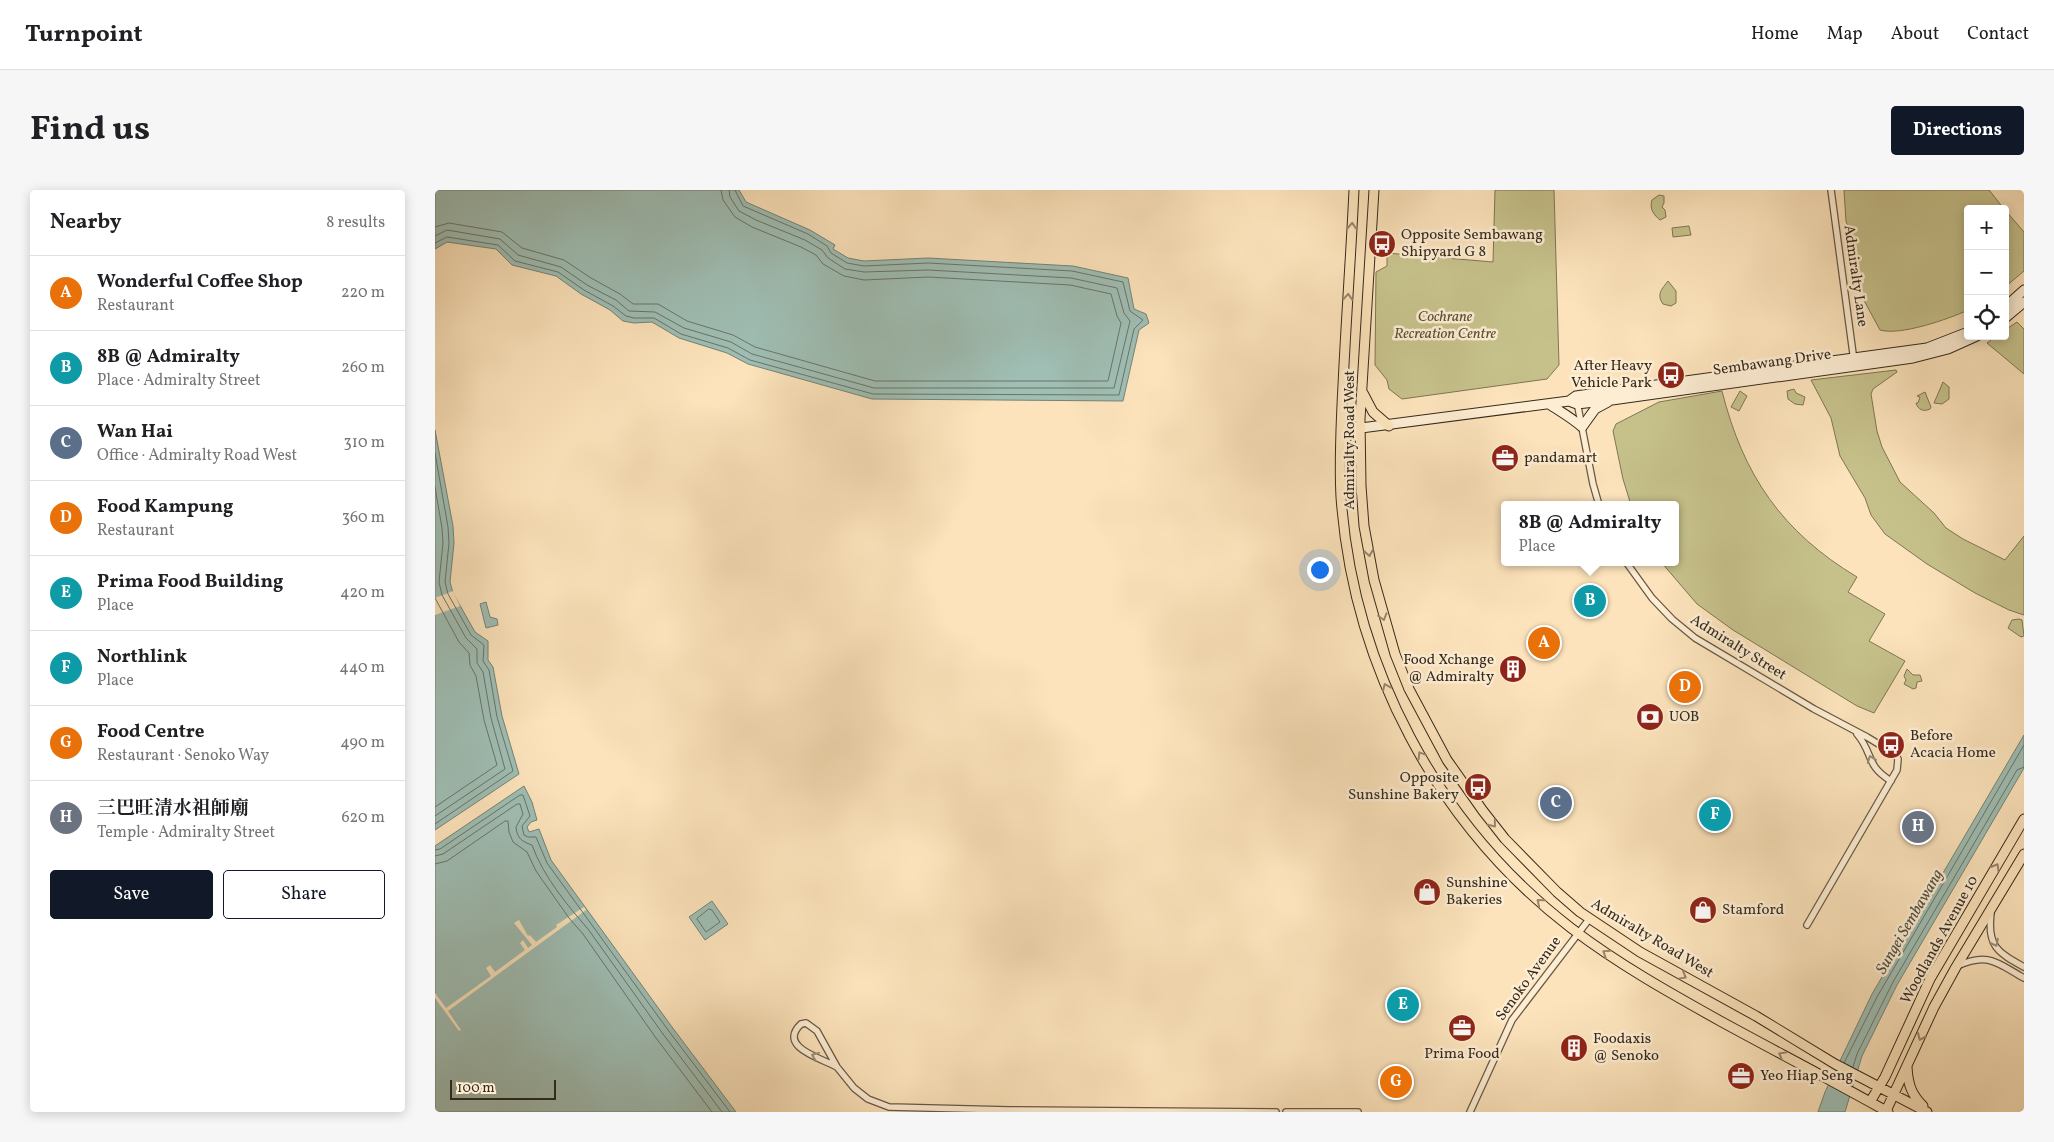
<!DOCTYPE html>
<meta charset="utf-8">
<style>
:root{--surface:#fff;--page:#f6f6f6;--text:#202124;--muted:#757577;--line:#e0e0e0;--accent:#111827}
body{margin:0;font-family:Vollkorn,"Noto Serif SC",serif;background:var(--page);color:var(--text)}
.controls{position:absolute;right:15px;top:15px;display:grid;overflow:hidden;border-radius:5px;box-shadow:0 2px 12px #0003}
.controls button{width:45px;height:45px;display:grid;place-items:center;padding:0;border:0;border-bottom:1px solid var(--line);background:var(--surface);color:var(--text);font:25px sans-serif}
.scale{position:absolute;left:15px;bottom:12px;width:106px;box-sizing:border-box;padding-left:5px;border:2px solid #362a1c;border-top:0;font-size:14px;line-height:18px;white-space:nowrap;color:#362a1c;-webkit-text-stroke:4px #fdedd3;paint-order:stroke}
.you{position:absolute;left:884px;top:379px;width:18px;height:18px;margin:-12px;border:4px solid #fff;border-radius:50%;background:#1a73e8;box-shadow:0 0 0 8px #1a73e833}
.badge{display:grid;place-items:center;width:32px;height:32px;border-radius:50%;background:var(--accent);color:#fff;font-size:16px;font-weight:700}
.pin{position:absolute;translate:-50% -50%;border:2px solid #fff;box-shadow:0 1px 5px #0006}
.popup{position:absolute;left:1066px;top:311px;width:178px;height:65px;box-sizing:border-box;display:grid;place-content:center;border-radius:5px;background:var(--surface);filter:drop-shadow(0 1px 4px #0005);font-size:16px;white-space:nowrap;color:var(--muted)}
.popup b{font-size:19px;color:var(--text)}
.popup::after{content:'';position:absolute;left:50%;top:100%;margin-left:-10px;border:10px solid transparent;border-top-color:var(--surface)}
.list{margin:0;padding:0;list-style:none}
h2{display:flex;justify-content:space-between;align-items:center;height:65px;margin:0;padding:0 20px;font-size:21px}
h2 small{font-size:16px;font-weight:400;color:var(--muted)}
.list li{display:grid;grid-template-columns:32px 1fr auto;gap:15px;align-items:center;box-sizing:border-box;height:75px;padding:0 20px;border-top:1px solid var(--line)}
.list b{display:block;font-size:19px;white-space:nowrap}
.list p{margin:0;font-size:16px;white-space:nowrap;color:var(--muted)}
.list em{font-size:16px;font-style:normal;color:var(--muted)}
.actions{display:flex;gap:10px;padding:15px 20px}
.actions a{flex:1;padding:11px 0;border:1px solid var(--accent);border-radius:5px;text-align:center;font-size:18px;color:var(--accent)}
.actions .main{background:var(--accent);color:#fff}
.icon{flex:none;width:28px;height:28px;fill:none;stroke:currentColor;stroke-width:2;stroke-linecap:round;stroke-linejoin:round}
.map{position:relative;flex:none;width:1589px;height:922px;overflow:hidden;border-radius:5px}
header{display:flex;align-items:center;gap:30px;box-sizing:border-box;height:70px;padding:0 25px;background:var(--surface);border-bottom:1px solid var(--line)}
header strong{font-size:24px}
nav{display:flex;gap:28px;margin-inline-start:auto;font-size:18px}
.intro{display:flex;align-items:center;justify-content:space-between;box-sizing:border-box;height:120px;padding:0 30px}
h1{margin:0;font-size:35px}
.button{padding:12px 22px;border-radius:5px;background:var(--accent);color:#fff;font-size:18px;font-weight:700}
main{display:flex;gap:30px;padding:0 30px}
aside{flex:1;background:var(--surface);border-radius:5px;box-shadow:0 2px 12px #0003}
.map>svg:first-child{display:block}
.green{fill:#c6c18b;stroke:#7e7654}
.water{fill:#9fbeb4;stroke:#758377}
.pier{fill:#fce3bb}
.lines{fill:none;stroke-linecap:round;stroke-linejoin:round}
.shore{stroke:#6a7468;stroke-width:1}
.street-casing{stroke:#685844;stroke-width:8}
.secondary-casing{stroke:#362a1c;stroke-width:11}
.primary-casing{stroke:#362a1c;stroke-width:11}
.street{stroke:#fdedd3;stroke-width:5.5}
.secondary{stroke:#fdedd3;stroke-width:9}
.primary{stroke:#fce3bb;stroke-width:9}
.oneway{stroke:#99866c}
.oneway2{stroke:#9a8c78}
.labels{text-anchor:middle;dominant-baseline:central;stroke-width:5;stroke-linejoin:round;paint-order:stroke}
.poi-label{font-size:15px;fill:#362a1c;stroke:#fdedd3;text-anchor:start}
.street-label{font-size:15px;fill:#362a1c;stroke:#fdedd3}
.park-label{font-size:15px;font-style:italic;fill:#5a5038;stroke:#fdedd3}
.water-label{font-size:16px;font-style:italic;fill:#504f42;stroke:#fdedd3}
</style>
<header>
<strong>Turnpoint</strong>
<nav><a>Home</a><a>Map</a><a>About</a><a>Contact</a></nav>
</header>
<div class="intro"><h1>Find us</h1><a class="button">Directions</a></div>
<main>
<aside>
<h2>Nearby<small>8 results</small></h2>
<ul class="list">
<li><span class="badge" style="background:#e8710a">A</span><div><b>Wonderful Coffee Shop</b><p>Restaurant</p></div><em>220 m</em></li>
<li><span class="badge" style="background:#0f9aa8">B</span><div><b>8B @ Admiralty</b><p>Place · Admiralty Street</p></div><em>260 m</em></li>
<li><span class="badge" style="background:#5c6f8a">C</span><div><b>Wan Hai</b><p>Office · Admiralty Road West</p></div><em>310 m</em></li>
<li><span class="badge" style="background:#e8710a">D</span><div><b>Food Kampung</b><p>Restaurant</p></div><em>360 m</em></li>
<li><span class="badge" style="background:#0f9aa8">E</span><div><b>Prima Food Building</b><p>Place</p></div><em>420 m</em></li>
<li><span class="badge" style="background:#0f9aa8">F</span><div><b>Northlink</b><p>Place</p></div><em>440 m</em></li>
<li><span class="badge" style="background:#e8710a">G</span><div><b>Food Centre</b><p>Restaurant · Senoko Way</p></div><em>490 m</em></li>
<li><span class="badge" style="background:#6b7280">H</span><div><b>三巴旺清水祖師廟</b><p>Temple · Admiralty Street</p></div><em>620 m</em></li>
</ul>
<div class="actions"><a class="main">Save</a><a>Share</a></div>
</aside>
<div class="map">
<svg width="1589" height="922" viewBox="0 0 1589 922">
<rect width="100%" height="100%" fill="#fce3bb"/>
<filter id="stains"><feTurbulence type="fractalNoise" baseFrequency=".004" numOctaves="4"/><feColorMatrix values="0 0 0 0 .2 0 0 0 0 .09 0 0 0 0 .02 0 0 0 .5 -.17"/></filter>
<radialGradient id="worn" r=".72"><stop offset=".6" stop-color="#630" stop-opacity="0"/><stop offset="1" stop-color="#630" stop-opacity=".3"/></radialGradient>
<path class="green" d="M1060,0H1119L1124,175L1112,189L967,209L954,199L952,190L940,175L941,82L952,76V63L1058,72Z
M1409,0H1554L1569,19H1533V120C1514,129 1465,146 1445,140L1425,103L1420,60L1411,31Z
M1224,5L1229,6V13L1227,17L1230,20L1231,27L1225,30C1219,25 1214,19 1217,10Z
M1570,20L1589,42V81L1570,97Z
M1254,36L1256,45L1238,47L1237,38Z
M1233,91L1241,101V113L1236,116L1228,114C1221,104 1227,99 1233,91Z
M1582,132L1589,139V184L1552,153L1561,146H1570V140Z
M1461,180L1462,182L1438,199L1436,204L1442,241L1447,257L1465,292L1499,323L1511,338L1528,349L1570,370L1589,346V425L1574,420L1540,403L1492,374L1450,344L1436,325L1430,308L1405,266L1396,228L1376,190Z
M1508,192L1514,197V209L1507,214L1499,213Z
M1359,199L1361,203L1370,207L1368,215L1360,214L1353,209L1352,201Z
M1287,201C1308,285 1347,342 1422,387L1413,402L1450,424L1434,451L1470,471L1439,523L1422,516L1298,440L1262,414L1226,372H1240V315H1196L1188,289L1178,241L1181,234L1224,212Z
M1305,201L1312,206L1304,221L1296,217Z
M1490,202L1496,217L1495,219C1489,222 1483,220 1481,213H1483L1485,207L1482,206Z
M1584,429L1587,430L1589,446L1586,447L1573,438L1577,430Z
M1472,479L1478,485H1485L1487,491L1482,492L1481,498L1478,499L1469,494L1471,490L1469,486Z"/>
<path class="water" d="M0,0H304L311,12L375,40L400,55L398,59L413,68L429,71L493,68L638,76L693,88L699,119L711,124L714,133L704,140L688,211L437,209L313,174L292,163L244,148L217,132L199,133L188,131L175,120L146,104L121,86L77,75L61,59L12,52L0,59Z
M0,240L18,336L19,353L15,392L18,403L40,442L53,451V470L58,477L67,526L84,584L0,640Z
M51,412L55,427L62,429L63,435L51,438L45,414Z
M1589,545V578L1462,795L1427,866L1410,922H1383L1390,902L1437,804Z
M89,596L97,612L102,630L96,632L92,637L94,642L104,639L116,670L237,837L301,922H0V656Z
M277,711L293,734L270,750L254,727Z"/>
<path class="pier" d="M18,401L25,416L0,425V408Z
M149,717L151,720L13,821L26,840L24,841L0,808V803L11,818L56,786L51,778L55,775L60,782L90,760L85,753L88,750L93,758L97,755L79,733L84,730L93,746L95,745L101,752L122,737L121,735Z"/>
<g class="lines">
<path class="shore" d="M0,37L14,33L67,42L87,58L129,70L156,88L185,104L198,114H223L252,131L298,145L320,157L440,191H673L686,133L682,126L676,104L635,95L493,87L429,90L409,86L388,74L381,65L366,57L317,37L300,27L288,10L286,0
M0,46L12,40L65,49L83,65L126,77L152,95L181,110L194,121L220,122L249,138L296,152L317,164L439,198H679L695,131L689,123L682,98L636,88L493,80L429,82L410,79L393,68L387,60L370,50L321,30L304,21L295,7L294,0
M0,53L12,47L63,55L80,71L123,82L149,100L178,116L191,126L199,128H219L246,144L293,158L315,170L438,204L684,205L699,139L708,130L695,121L688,92L637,81L493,73L429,76L412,73L396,63L392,56L373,44L308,16L300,0
M0,263L13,337L14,353L10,392L13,404L36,445L49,455L48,471L54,480L62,527L78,581L0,634
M0,297L7,338L8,353L4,392L7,405L31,448L42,459V473L48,482L56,528L70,579L0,626
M0,408L24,452L34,463L35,475L41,486L49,530L62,575L0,617
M0,660L5,659L85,605H88L95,626L87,636L89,645L93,647H101L112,673L233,840L295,922
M0,666L8,664L82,614H85L88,624L81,637C82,649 88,652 97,655C108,686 132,715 153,739L228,844L287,922
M0,674L12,671L70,631H73L74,642L78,652L92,662L101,681L134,728L148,744L221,848L277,922
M274,719L277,720L285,732L271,742L262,729Z
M1409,873L1442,807L1589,555
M1418,877L1422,864L1458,792L1582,580L1589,577"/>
<g class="street-casing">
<path id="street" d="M1396,0L1419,171
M1142,212L1158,294L1164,315
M1191,372L1217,408L1237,429L1260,448L1379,519L1432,547L1460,564L1463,569L1462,580L1372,735
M1422,544C1439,564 1430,575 1456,591
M1556,723C1552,756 1562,762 1589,777
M1522,776C1554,762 1562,773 1589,788
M402,877C386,868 342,857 366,834L371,833L382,841L402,877L419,898L433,909L454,917L574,920L841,922
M851,922H923
M1035,922L1077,830L1155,728"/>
</g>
<g class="secondary-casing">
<path id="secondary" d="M1570,117L1589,100
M1570,128L1589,112
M1134,211L1141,206L1148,205L1492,158L1533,142
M1114,214C1126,222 1137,228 1147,237L1160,219L1173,212
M926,238L1134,211L1142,214L1177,210L1478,168L1513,159L1542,146"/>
</g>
<g class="primary-casing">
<path id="primary" d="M919,0C916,65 911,130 908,195C906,232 904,270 906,307C918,476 1002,635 1136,738C1183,774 1235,803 1287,832C1342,862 1398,891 1453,922
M939,0L925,229L926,296L929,336L939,390L960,464L974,499L1012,570L1048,621L1070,649L1122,702L1145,722L1205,762L1321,826L1400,874L1492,922
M928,203L938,222L954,236
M907,257C913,246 913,239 926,238
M1472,877C1473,894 1476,904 1488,916
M1435,912L1450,887L1495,789L1589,629
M1451,921L1499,817L1521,777L1589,664"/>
</g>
<use href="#street" class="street"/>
<use href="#secondary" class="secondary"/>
<use href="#primary" class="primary"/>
</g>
<defs><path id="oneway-chevron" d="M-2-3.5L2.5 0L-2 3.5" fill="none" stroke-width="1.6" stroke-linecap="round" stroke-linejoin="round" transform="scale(1.25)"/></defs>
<g class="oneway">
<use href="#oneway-chevron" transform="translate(917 36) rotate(-87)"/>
<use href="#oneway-chevron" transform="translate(913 107) rotate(-86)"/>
<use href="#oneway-chevron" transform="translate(934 363) rotate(80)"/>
<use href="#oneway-chevron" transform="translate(948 427) rotate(74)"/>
<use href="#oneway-chevron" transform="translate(951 497) rotate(-113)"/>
<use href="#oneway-chevron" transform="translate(986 565) rotate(-121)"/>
<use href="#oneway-chevron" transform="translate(1058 634) rotate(51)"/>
<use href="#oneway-chevron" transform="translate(1561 677) rotate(-60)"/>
<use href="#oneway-chevron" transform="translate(1105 712) rotate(-140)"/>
<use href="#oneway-chevron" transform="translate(1171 763) rotate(-147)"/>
<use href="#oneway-chevron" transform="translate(1248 786) rotate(29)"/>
<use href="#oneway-chevron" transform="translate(1486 847) rotate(114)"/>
<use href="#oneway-chevron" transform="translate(1347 865) rotate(-151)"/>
</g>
<g class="oneway2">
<use href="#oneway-chevron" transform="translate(1436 569) rotate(-110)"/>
<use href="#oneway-chevron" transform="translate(1560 753) rotate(63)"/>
<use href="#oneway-chevron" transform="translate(380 866) rotate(-158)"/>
</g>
<defs>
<g id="bus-disc" transform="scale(1.4375)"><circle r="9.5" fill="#8f2418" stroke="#fdedd3"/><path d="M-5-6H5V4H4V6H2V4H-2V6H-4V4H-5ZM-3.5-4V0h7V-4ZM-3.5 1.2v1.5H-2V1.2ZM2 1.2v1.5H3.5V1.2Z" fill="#fff"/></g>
<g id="office-disc" transform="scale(1.4375)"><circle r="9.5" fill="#8f2418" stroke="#fdedd3"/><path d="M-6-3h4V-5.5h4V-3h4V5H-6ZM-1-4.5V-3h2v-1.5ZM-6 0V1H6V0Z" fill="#fff"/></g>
<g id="building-disc" transform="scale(1.4375)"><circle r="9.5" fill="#8f2418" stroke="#fdedd3"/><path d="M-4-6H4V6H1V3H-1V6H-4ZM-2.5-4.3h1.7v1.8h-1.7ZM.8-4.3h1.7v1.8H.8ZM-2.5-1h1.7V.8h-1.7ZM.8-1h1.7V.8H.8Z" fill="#fff"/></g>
<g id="bank-disc" transform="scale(1.4375)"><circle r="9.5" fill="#8f2418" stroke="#fdedd3"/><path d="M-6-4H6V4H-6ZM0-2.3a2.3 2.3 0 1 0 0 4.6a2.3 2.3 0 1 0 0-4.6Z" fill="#fff"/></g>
<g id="shop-disc" transform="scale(1.4375)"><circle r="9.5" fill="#8f2418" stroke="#fdedd3"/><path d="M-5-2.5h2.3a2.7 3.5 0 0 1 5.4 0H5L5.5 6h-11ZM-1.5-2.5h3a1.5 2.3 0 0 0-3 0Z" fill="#fff"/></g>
</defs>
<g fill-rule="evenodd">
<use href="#bus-disc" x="947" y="54"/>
<use href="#bus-disc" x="1236" y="185"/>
<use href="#office-disc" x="1070" y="268"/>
<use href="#building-disc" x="1078" y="479"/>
<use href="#bank-disc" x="1215" y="527"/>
<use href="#bus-disc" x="1456" y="555"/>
<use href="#bus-disc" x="1043" y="597"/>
<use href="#shop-disc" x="992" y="702"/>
<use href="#shop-disc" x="1268" y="720"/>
<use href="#office-disc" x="1027" y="838"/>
<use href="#building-disc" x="1139" y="858"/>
<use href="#office-disc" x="1306" y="886"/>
</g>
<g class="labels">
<g class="poi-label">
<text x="966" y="45">Opposite Sembawang<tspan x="966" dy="17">Shipyard G 8</tspan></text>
<text x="1217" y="176" text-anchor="end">After Heavy<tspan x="1217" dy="17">Vehicle Park</tspan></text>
<text x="1089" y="268">pandamart</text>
<text x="1059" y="470" text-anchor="end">Food Xchange<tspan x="1059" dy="17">@ Admiralty</tspan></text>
<text x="1234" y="527">UOB</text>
<text x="1475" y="546">Before<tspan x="1475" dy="17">Acacia Home</tspan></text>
<text x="1024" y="588" text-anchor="end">Opposite<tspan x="1024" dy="17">Sunshine Bakery</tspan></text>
<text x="1011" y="693">Sunshine<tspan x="1011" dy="17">Bakeries</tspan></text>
<text x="1287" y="720">Stamford</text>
<text x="1158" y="849">Foodaxis<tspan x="1158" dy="17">@ Senoko</tspan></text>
<text x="1027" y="864" text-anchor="middle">Prima Food</text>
<text x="1325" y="886">Yeo Hiap Seng</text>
</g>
<g class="street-label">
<text transform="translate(1420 86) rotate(82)">Admiralty Lane</text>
<text transform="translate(1337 173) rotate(-8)">Sembawang Drive</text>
<text transform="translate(915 250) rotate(-90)">Admiralty Road West</text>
<text transform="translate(1303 458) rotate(32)">Admiralty Street</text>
<text transform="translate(1217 749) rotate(31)">Admiralty Road West</text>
<text transform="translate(1505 750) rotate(-61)">Woodlands Avenue 10</text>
<text transform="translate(1094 789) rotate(-54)">Senoko Avenue</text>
</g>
<g class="park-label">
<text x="1010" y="127">Cochrane<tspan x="1010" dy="17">Recreation Centre</tspan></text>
</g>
<g class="water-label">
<text transform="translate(1475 732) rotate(-60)">Sungei Sembawang</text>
</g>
</g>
<rect width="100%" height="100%" filter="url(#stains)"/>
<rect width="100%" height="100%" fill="url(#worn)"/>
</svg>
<div class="controls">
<button>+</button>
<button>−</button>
<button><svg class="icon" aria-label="locate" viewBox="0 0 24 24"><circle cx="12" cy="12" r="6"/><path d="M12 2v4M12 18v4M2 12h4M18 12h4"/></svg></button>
</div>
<div class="scale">100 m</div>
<div class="you"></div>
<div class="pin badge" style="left:1109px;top:453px;background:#e8710a">A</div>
<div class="pin badge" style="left:1155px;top:411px;background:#0f9aa8">B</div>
<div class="popup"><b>8B @ Admiralty</b>Place</div>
<div class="pin badge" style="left:1121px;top:613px;background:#5c6f8a">C</div>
<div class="pin badge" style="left:1250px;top:497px;background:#e8710a">D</div>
<div class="pin badge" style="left:968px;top:815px;background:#0f9aa8">E</div>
<div class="pin badge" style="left:1280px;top:625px;background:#0f9aa8">F</div>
<div class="pin badge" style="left:961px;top:892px;background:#e8710a">G</div>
<div class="pin badge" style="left:1483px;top:637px;background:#6b7280">H</div>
</div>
</main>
